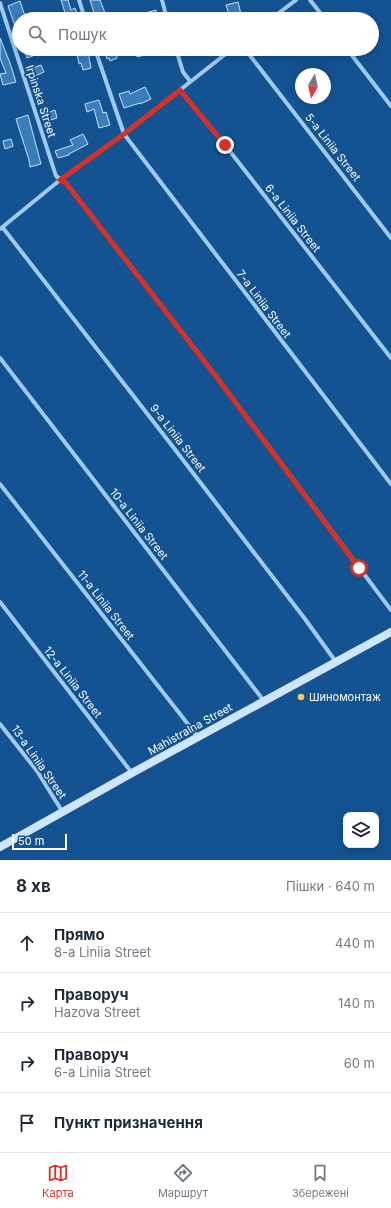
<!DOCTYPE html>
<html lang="uk">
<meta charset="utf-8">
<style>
:root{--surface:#fff;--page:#f2f2f3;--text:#1f2937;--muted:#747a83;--line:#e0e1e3;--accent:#d93025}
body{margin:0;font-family:Inter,sans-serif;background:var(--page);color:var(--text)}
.controls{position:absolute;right:12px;bottom:12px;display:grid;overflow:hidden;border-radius:8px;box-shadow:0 2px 10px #0003}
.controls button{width:36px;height:36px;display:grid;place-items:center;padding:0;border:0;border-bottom:1px solid var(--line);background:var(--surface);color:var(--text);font:20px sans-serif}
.compass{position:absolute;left:295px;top:68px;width:36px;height:36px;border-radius:50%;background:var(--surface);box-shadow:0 2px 10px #0003;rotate:188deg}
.scale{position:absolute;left:12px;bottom:10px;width:55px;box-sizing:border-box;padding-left:4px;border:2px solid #fff;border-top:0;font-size:11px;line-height:14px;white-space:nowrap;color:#fff;-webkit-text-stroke:3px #135392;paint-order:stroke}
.stop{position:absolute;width:12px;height:12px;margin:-9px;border:3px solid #d93025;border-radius:50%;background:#fff}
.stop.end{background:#d93025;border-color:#fff;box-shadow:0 1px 4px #0008}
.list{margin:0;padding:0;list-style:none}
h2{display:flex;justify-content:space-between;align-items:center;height:52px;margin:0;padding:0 16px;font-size:17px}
h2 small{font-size:13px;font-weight:400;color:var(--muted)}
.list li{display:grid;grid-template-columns:26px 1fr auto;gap:12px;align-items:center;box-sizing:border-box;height:60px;padding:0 16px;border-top:1px solid var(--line)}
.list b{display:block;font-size:15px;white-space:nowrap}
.list p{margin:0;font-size:13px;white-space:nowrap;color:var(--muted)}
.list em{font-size:13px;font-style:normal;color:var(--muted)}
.icon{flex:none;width:22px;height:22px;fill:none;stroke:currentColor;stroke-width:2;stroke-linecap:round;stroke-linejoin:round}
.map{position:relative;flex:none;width:391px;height:860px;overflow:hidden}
.search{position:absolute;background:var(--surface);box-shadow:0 2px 10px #0003;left:12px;right:12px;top:12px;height:44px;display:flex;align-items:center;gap:10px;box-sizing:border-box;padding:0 14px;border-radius:22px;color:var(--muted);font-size:15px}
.sheet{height:292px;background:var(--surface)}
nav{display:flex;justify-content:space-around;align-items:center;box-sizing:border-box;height:56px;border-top:1px solid var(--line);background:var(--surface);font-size:11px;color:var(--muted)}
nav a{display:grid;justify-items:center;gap:2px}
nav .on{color:var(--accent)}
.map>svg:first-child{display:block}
.building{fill:#3b7dba;stroke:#c7e3fd}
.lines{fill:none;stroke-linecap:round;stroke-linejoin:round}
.street{stroke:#9fcaf2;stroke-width:4}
.secondary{stroke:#cee5fc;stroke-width:8}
.route{stroke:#d93025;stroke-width:5}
.poi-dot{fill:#ffc660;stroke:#135392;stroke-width:1.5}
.labels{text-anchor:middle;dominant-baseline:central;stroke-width:3.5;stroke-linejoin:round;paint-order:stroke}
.street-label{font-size:11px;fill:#fff;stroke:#135392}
.poi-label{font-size:11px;fill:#fff;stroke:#135392;text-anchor:start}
</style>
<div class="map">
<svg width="391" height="860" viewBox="0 0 391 860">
<rect width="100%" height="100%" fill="#135392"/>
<path class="building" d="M61,0H68L71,10L75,8L79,19H67Z
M90,0H100L105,13L95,16Z
M20,1L25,16L19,18V34H18L8,6Z
M238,2L241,14L230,17L226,5Z
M156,10L158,19H147L145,13Z
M0,38L10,63L16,82L3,85L0,74L6,73L0,58Z
M24,49H36L38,54L27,58Z
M104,49H116L118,55L117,56V58L110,61L109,58L107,59Z
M135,49H144L145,55L137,57Z
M88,51L91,68L83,70L81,63L79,64L77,54Z
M41,65L44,72L33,77L30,69Z
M145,87L151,99L140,104V103L124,108L119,94L129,91L130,94Z
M99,100L103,113L106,112L110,125L99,128L94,109L87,112L85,104Z
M55,110L57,118L47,121L45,114Z
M28,115L41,164L30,167L29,160L16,119Z
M83,134L88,144L69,154V155L58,158L55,151L73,145L70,140Z
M11,139L13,146L5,149L3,141Z"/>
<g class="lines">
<path class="street" d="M79,0L85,19
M162,0L167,19
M310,0L325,19
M0,3L56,176L66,183L215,375L391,610
M271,19L296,0
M95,49L124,134L391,484
M176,49L183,72L190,81
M245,49L391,238
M347,49L391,106
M180,90L225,145L391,358
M3,228L170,443L305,619L336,662
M0,229L60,180L124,134L232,49
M0,358L264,701
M0,484L198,737
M0,602L132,773
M0,724L37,771L62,811"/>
<path class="secondary" d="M0,847L132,773L391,632"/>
</g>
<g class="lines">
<path class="route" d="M225,145L180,90L124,134L60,180L66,183L215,375L359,568"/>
</g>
<circle class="poi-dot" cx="301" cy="697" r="4"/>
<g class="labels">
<g class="street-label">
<text transform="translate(41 101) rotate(72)">Irpinska Street</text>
<text transform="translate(333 147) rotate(52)">5-a Liniia Street</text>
<text transform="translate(293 218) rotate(52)">6-a Liniia Street</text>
<text transform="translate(264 304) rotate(53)">7-a Liniia Street</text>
<text transform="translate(178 438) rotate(52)">9-a Liniia Street</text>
<text transform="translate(139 524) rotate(52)">10-a Liniia Street</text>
<text transform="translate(106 605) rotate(52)">11-a Liniia Street</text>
<text transform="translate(73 682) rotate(52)">12-a Liniia Street</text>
<text transform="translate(190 729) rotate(-29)">Mahistralna Street</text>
<text transform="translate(39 762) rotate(55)">13-a Liniia Street</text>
</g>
<g class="poi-label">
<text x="309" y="697">Шиномонтаж</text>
</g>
</g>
</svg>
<div class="controls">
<button><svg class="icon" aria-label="layers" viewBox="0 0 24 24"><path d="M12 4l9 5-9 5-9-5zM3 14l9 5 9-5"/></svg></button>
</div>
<svg class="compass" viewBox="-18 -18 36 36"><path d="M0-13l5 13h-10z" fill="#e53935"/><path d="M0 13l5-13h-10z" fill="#747a83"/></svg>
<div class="scale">50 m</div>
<div class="stop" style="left:359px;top:568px"></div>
<div class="stop end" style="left:225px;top:145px"></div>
<div class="search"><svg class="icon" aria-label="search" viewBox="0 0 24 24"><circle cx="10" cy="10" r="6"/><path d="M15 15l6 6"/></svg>Пошук</div>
</div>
<section class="sheet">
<h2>8 хв<small>Пішки · 640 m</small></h2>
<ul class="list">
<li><svg class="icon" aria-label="ahead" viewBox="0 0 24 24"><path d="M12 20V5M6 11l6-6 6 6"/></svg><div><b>Прямо</b><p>8-a Liniia Street</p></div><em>440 m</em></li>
<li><svg class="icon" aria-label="right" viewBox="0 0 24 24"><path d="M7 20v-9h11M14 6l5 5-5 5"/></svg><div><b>Праворуч</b><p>Hazova Street</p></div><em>140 m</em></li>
<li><svg class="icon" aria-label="right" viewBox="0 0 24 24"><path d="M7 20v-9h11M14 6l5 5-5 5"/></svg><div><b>Праворуч</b><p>6-a Liniia Street</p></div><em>60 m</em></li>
<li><svg class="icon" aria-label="arrive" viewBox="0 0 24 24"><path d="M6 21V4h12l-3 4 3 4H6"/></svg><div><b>Пункт призначення</b></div></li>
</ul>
</section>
<nav>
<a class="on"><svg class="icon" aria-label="map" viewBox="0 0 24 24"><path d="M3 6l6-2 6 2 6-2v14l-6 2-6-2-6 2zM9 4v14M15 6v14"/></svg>Карта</a>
<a><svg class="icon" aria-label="directions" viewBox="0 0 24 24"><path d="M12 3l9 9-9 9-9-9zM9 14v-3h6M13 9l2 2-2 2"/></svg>Маршрут</a>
<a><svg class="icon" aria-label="saved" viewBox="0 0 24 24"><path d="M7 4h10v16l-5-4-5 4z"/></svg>Збережені</a>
</nav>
